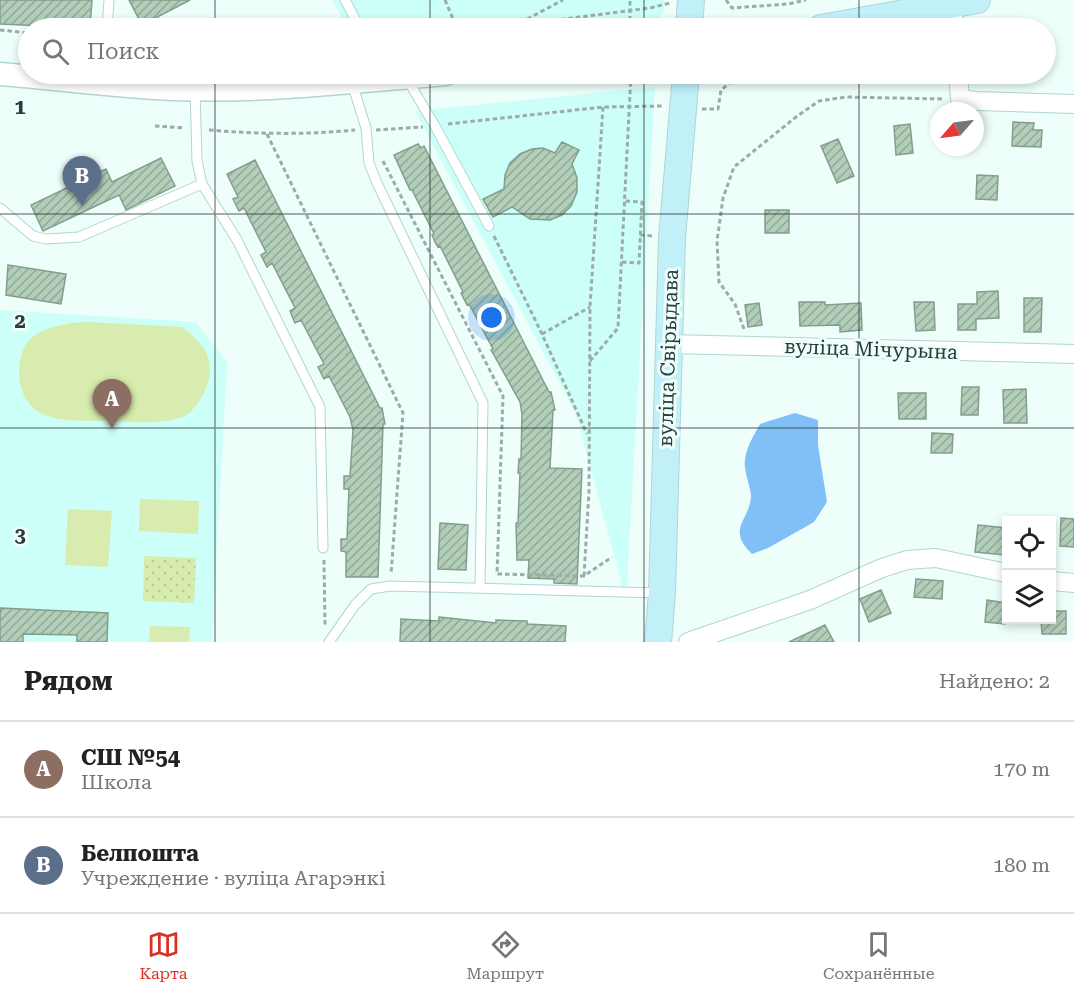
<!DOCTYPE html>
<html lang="ru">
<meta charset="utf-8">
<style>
:root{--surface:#fff;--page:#f6f6f6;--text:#222;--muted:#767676;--line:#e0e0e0;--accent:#d93025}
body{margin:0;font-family:"Roboto Serif",serif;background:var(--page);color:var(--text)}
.controls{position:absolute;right:18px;bottom:18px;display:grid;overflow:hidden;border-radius:0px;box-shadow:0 3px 9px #0003}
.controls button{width:54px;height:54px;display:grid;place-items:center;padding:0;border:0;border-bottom:2px solid var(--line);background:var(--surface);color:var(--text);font:30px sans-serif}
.compass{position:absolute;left:930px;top:102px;width:54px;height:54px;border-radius:50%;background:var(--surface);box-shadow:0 3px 9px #0003;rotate:242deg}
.you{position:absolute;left:492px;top:318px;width:21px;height:21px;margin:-15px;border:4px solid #fff;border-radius:50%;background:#1a73e8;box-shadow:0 0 0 9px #1a73e833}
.badge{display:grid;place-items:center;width:39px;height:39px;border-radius:50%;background:var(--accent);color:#fff;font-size:20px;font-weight:700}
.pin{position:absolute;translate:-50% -50px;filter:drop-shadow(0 2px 3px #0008)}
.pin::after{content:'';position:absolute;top:32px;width:21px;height:18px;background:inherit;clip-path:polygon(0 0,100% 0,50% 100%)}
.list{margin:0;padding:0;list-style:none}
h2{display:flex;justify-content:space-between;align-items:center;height:78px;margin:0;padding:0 24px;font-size:26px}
h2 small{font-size:20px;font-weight:400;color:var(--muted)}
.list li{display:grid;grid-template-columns:39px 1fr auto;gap:18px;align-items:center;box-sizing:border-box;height:96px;padding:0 24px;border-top:2px solid var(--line)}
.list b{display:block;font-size:22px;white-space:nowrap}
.list p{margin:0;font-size:20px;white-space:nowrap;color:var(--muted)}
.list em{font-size:20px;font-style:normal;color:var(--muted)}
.icon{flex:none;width:33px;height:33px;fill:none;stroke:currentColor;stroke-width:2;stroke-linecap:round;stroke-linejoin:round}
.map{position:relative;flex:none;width:1074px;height:642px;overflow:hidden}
.search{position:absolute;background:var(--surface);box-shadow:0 3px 9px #0003;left:18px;right:18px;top:18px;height:66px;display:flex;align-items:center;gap:15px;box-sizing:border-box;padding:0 21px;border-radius:33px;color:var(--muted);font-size:22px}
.sheet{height:270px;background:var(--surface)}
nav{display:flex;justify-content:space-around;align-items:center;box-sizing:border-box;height:84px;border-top:2px solid var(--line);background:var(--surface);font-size:16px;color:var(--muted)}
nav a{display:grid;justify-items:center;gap:3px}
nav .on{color:var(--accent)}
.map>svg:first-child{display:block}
.built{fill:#ccfff7}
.park{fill:url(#park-dots)}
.garden{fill:#d7ecae}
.water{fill:#80c0f7}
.building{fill:url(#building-hatch);stroke:#839f8b;stroke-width:1.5}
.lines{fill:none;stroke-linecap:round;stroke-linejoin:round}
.service-casing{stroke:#afd7d1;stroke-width:11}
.minor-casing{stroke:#afd7d1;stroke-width:20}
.tertiary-casing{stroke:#afd7d1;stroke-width:25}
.secondary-casing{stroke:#afd7d1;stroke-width:28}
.path{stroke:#9caca9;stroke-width:3;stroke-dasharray:4.5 3;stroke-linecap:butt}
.service{stroke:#fff;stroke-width:9}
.minor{stroke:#fff;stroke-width:18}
.tertiary{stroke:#fff;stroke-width:22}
.secondary{stroke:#c1f0f9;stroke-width:26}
.grid{fill:none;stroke:#2c3c3a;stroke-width:1.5;stroke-opacity:0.55}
.labels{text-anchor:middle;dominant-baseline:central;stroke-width:6;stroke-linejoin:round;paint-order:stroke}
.street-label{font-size:20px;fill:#2c3c3a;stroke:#eefefb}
.grid-label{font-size:20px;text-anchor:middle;font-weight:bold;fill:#2c3c3a;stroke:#eefefb;stroke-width:6;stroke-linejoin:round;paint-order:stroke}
</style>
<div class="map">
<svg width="1074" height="642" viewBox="0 0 1074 642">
<defs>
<pattern id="park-dots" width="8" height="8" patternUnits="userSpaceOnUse" patternTransform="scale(1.5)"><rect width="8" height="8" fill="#d7ecae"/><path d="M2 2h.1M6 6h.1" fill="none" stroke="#b9cb96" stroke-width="1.8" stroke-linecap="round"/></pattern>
<pattern id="building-hatch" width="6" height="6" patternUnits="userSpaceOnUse" patternTransform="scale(1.5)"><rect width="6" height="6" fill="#b2ceb9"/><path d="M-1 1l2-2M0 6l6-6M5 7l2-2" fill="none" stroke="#91a897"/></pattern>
</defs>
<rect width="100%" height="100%" fill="#eefefb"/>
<path class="built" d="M332,0H664V12L655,23L581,28H347Z
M655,87L626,600L576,414L415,111Z
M0,310L196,322L227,362L212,642H0Z"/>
<path class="park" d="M144,556L196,558L194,603L143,601Z"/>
<path class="garden" d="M88,322L182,327C210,347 219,368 200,400C196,405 191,413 185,416C162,425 132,422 108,421C80,420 36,426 23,393C18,379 18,367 22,353C30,327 65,323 88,322Z
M140,499L199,501L198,534L139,531Z
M68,509L112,511L108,567L65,565Z
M150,626L190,627L189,642H149Z"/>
<path class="water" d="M795,413L818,420V445L827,502L814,522L768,548L752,554C725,528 751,520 751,495C750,486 746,477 745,468C743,452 753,437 760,424Z"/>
<path class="building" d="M0,0H92L90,28L0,24Z
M129,0H190L142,25Z
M1013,122L1034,123L1033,130H1042L1041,147L1012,146Z
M910,124L913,153L896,155L894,126Z
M838,139L854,176L837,183L821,146Z
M562,142L579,150L572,164L577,178V192L571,206L562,215L550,220L530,219L512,207L493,217L483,199L504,189L505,175L510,163L520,154L532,149L543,148L555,153Z
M418,144L421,148L424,146L549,392H551L555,410H553L550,468L582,469L577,584L554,583V579L528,578L529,560H517L516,523H518L520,473H518L519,459H521L522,414L520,402L495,357L491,350L493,349L469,304L467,305L461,293L463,292L440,246L438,247L435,242L432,235L434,234L412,190H410L394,155Z
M161,158L175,186L126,210L119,195L43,231L31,205L106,169L112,182Z
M255,160L380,408H382L385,424H383L378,577H346V552L341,551V539H347L349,489H344V476H350L353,430L350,417L329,376L324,379L318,367L324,364L301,320L295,323L290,311L295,308L272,263L267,267L261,255L266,252L244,208L239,211L233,199L238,197L227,174Z
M977,175L998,176L997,200L976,199Z
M765,210H789V233H765Z
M8,265L66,274L61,304L6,295Z
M998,291L999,318L976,319V330H958V304H977V292Z
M1024,298H1042L1041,332H1024Z
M799,302H825V305L861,303L862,330L840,332V325L800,326Z
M914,302H934L935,330L916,331Z
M759,303L762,325L748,327L745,305Z
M962,387H979L978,415H961Z
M1026,389L1027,423H1004L1003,390Z
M898,393H926V419H899Z
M932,433L953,434L952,453H931Z
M1061,518L1074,519V547L1060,546Z
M440,523L468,525L466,570L438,569Z
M978,525L1006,528L1005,555L975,552Z
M916,579L943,581L942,599L914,597Z
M881,590L891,613L869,622L860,599Z
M987,600L1006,603L1005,624L985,622Z
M0,608L108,613L107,642H77V635L23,634V642H0Z
M1052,611H1066V634H1042L1041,620H1052Z
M439,617L496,623V620L527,621V624L566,626L565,642H400L401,619L439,621Z
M825,625L834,642H789Z"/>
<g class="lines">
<g class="service-casing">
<path id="service" d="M345,0L360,28
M107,28L109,0
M407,79L435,126L489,226
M352,83L366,128L369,163L377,183L483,403L480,588
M195,89L197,161L202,184L237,240L320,407L323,548
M0,208L33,236L46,239L79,237L202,184
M329,642L355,605L371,589L390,586L660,593"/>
</g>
<g class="minor-casing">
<path id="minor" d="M951,6L955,28
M958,74L960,99L976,101L1074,104
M668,344L1074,354
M1052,581L1074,583
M688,642L810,600L882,568L907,560L936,558L1006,573"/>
</g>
<g class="tertiary-casing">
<path id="tertiary" d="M0,74C51,78 103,85 155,88C249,94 351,82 446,74"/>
</g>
<g class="secondary-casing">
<path id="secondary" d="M689,28L691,0
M821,28L977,0
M658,642L662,593L672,238L686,74"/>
</g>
<path class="path" d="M445,0L457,28
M726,0L732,8L788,4L806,0
M514,26L563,0
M494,28L650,8L670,3
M630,28V0
M0,30L28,33
M702,109H718L721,90L741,74
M448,124L603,107L662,106
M155,126L184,128
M209,130C258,134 305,135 355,130
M376,130L423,127
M267,134L403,413L391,574
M383,161L503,396L497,574L584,576L612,557
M640,235L653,236
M494,236L542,334L587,434
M622,262L639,263L642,202L625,201
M744,329L735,304L719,282L717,241L723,198L734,167L796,117L819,101L846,97L944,99
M542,334L590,307
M590,361L618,328L631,74
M324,560L325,625
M584,576L589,491L590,307L603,107"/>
<use href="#service" class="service"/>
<use href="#minor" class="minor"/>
<use href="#tertiary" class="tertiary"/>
<use href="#secondary" class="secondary"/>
</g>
<path class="grid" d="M215,0V28M430,0V28M644,0V28M859,0V28M215,74V642M430,74V642M644,74V642M859,74V642M0,214H1074M0,428H1074"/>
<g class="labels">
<g class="street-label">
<text transform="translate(871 349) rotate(2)">вуліца Мічурына</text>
<text transform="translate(668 358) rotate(-88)">вуліца Свірыдава</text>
</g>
</g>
<g class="grid-label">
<text x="20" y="114">1</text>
<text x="20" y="328">2</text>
<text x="20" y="542">3</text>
</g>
</svg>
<div class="controls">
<button><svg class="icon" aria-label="locate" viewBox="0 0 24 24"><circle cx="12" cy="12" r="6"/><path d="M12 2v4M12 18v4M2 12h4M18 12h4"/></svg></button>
<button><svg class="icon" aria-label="layers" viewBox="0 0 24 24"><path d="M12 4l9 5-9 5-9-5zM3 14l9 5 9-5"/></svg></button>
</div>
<svg class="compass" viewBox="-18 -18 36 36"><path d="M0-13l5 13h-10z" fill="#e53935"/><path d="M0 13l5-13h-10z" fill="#767676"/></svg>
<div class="you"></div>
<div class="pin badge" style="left:112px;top:429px;background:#8d6e63">A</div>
<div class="pin badge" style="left:82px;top:206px;background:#5c6f8a">B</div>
<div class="search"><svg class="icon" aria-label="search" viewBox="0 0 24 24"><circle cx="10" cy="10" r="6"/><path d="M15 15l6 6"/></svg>Поиск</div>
</div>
<section class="sheet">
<h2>Рядом<small>Найдено: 2</small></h2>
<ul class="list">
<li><span class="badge" style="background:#8d6e63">A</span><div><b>СШ №54</b><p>Школа</p></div><em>170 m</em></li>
<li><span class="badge" style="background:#5c6f8a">B</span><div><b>Белпошта</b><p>Учреждение · вуліца Агарэнкі</p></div><em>180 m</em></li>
</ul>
</section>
<nav>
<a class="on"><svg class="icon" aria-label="map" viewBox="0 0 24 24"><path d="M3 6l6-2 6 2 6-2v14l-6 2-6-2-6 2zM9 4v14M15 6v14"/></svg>Карта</a>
<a><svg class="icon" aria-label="directions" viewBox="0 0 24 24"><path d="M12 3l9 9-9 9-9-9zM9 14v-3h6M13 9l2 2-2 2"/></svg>Маршрут</a>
<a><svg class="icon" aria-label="saved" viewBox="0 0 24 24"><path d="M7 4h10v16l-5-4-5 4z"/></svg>Сохранённые</a>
</nav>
